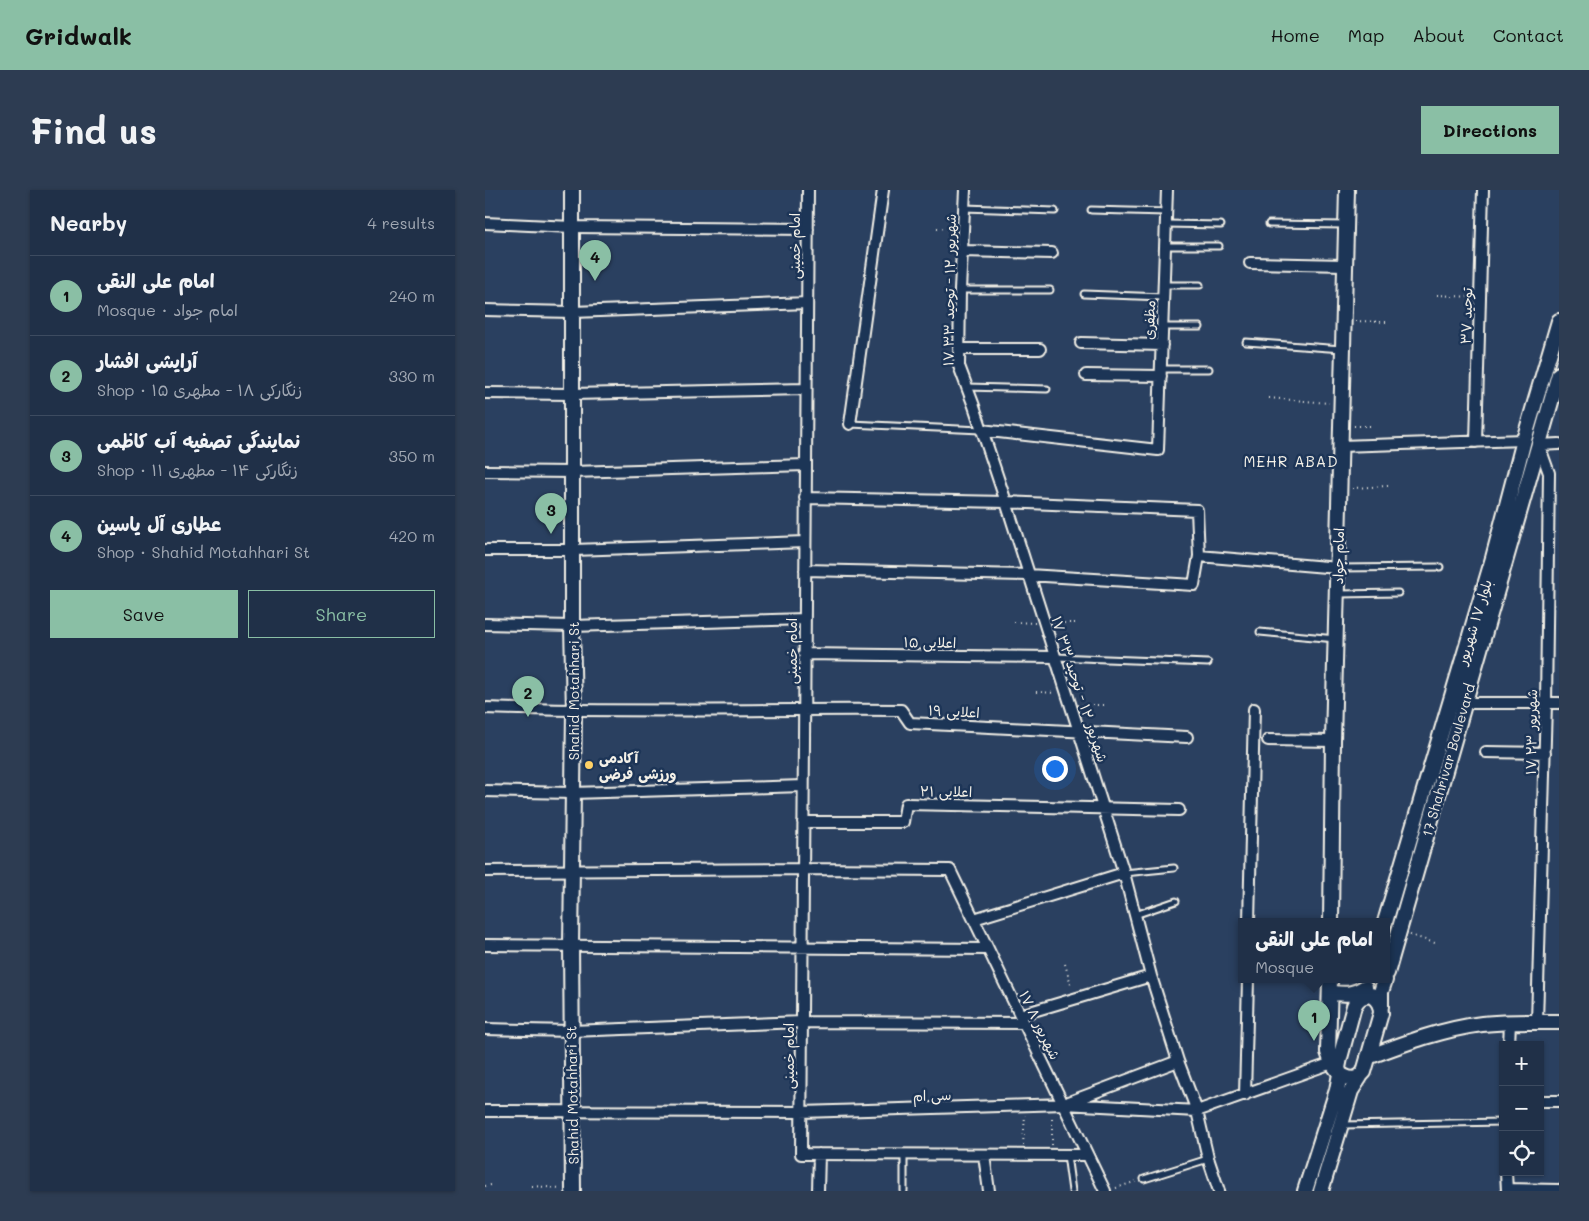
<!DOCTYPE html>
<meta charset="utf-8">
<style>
:root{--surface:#203048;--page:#2d3c52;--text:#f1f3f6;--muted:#a2a9b4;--line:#3d4b60;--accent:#8abfa5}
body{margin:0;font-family:Mali,"Playpen Sans Arabic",sans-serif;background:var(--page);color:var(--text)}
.controls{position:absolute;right:15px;bottom:15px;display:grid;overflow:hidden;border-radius:0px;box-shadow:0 1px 4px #0004}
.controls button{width:45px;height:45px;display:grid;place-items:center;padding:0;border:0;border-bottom:1px solid var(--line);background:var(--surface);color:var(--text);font:25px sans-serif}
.you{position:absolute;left:569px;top:578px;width:18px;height:18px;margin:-12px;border:4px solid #fff;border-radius:50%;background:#1a73e8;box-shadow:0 0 0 8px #1a73e833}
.badge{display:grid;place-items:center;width:32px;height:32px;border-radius:50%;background:var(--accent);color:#111;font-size:16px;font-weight:700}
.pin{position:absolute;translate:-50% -41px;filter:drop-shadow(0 1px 2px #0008)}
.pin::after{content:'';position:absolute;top:26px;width:18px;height:15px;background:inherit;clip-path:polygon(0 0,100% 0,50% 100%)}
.popup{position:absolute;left:753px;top:728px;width:152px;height:65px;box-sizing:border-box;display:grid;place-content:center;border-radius:0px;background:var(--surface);filter:drop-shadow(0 1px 4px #0005);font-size:16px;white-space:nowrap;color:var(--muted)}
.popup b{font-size:19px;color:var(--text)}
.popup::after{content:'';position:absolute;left:50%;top:100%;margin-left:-10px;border:10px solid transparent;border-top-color:var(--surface)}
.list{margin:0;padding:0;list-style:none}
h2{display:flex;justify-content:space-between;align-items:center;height:65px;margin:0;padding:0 20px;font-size:21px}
h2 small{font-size:16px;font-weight:400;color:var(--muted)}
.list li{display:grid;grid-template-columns:32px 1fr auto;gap:15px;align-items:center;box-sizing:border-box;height:80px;padding:0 20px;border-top:1px solid var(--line)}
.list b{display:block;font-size:19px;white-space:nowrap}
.list p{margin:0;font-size:16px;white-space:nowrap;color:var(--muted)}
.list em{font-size:16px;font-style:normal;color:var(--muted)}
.actions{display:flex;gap:10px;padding:15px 20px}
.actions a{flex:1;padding:11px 0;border:1px solid var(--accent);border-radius:0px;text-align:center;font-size:18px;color:var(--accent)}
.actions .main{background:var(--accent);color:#111}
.icon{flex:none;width:28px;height:28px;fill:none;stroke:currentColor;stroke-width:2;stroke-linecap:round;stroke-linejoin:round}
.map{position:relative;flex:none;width:1074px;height:1001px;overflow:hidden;border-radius:0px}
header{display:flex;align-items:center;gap:30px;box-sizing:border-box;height:70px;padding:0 25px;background:var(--accent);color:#111}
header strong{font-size:24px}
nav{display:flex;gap:28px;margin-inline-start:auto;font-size:18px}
.intro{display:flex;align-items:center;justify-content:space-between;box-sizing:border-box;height:120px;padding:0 30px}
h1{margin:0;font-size:35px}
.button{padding:12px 22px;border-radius:0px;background:var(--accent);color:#111;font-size:18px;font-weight:700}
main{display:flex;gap:30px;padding:0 30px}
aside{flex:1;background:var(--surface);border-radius:0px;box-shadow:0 1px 4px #0004}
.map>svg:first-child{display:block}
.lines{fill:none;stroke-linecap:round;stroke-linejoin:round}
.lane-casing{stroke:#f4f1e8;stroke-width:9}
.street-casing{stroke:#f4f1e8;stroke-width:14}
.secondary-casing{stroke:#f4f1e8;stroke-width:18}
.path{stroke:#f4f1e8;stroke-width:2;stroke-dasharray:1 4;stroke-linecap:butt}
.lane{stroke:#1d3557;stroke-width:5}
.street{stroke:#1d3557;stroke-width:10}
.secondary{stroke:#1d3557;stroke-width:14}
.poi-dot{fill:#ffd166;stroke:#1d3557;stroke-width:2}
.labels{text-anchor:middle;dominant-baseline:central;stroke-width:5;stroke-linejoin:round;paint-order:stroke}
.street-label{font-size:14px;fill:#f4f1e8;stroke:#1d3557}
.poi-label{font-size:14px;font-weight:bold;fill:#f4f1e8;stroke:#1d3557;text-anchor:start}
.neighbourhood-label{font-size:15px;letter-spacing:1px;fill:#f4f1e8;stroke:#1d3557}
</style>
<header>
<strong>Gridwalk</strong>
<nav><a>Home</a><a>Map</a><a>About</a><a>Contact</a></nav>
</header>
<div class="intro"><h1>Find us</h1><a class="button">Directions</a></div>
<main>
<aside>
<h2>Nearby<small>4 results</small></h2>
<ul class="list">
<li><span class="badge">1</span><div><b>امام علی النقی</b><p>Mosque · امام جواد</p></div><em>240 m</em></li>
<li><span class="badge">2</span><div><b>آرایشی افشار</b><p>Shop · زنگارکی ۱۸ - مطهری ۱۵</p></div><em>330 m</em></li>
<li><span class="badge">3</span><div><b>نمایندگی تصفیه آب کاظمی</b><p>Shop · زنگارکی ۱۴ - مطهری ۱۱</p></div><em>350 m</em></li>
<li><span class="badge">4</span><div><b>عطاری آل یاسین</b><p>Shop · Shahid Motahhari St</p></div><em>420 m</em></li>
</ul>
<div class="actions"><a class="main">Save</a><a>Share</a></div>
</aside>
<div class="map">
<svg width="1074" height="1001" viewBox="0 0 1074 1001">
<rect width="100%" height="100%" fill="#2a4060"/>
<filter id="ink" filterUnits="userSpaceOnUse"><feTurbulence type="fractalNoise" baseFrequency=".02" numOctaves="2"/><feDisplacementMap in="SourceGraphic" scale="10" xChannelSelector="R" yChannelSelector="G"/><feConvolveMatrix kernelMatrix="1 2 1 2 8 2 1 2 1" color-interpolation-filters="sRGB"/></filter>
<g filter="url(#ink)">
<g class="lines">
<g class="lane-casing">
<path id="lane" d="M479,18L570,21
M606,20L681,22
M681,34L736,35
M784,34L861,35
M680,56H734
M679,95H715
M475,100H565
M599,104L678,107
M677,137H715
M761,152L857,159
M676,179H724
M482,197L562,199
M365,234L496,240
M853,378L955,377
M854,404L913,403
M775,442L851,449
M571,467L723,473
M639,683L689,678
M650,725L691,711
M858,935L1018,932
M582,965L587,1001
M659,989L723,969
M419,1001V964"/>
</g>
<g class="street-casing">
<path id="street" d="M323,0L316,964L602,965
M480,0L475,100L474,176L489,216L521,312L639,683L666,786L693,871L712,921L723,968L734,1001
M0,33L87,37L323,39
M477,61L567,63
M765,73L860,75
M0,120L88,122L322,113
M596,153L677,155
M474,159H555
M601,185L676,186
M0,203L87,204L321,199
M365,234L398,0
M496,240L673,260L682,0
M991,252L998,0
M855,256L1039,250
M0,281L87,282L321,275
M0,360H88L320,352
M714,366L853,378
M320,380L543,385L709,395L714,366L712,320L521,312L320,308
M0,434L87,436L320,429
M319,464L570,467
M979,513H1074
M0,518C138,523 277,519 416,520L425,533L702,547
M783,550L848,551
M1001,562L1060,563
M0,601L87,603L318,596
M318,632H418L421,614L694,620
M0,681L318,679L465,680L620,1001
M489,729L639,683
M764,732L769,519
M0,755L503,759
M535,825L666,786
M1052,832L1061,513L1064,283L1054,255L1074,254
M0,839L86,841L317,832L539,833
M1024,855L1025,832
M760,905L763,790
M1055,911H1074
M584,912L693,871
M0,921L316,922L579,914L712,921L847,873
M499,965L504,1001
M1021,982L1022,1001
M1022,999L1074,1000
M333,1001L334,964"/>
</g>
<g class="secondary-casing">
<path id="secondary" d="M87,0V436L89,521L86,755L88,1001
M846,732L848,551L862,0
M900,732L1008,368L1039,250L1074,131
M902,783L1074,184
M845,790L843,862L847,873L854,882
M845,802C859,805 868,805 880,797
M886,805C893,810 896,815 896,823L879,882C872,891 864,890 855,884L853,878L855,868L869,816C873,807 878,806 886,805Z
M896,817V802L900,790
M883,867C920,853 958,839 997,834C1023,831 1048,832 1074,832
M820,1001L852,900L855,884
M836,1001L866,901L875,887"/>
</g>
<path class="path" d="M452,38L467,39
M952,105L985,107
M870,131L903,132
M784,208L844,213
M869,236H889
M867,298L903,296
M529,432L550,433
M569,433H592
M551,502L570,503
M597,515H622
M925,745L953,754
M580,774L587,798
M538,955L540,925
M567,955V925
M0,996L6,995
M47,996L75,998
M631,998L652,991"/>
<use href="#lane" class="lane"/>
<use href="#street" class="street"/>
<use href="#secondary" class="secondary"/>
</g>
</g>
<circle class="poi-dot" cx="104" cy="575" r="5"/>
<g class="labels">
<g class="street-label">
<text transform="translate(309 56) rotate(-90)">امام خمینی</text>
<text transform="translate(464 100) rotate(-89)">۱۷ شهریور ۱۲ - توحید ۳۳</text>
<text transform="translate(981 126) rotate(-88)">توحید ۳۷</text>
<text transform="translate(664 130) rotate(-88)">مظفری</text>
<text transform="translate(853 366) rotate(-89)">امام جواد</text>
<text transform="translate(989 432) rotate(-73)">بلوار ۱۷ شهریور</text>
<text transform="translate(445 452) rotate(1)">اعلایی ۱۵</text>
<text transform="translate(306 461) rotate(-90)">امام خمینی</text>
<text transform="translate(595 499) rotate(72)">۱۷ شهریور ۱۲ - توحید ۳۳</text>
<text transform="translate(88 501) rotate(-90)">Shahid Motahhari St</text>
<text transform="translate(469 521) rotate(3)">اعلایی ۱۹</text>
<text transform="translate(1046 542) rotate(-89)">۱۷ شهریور ۲۳</text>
<text transform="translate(963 570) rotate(-74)">17 Shahrivar Boulevard</text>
<text transform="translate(461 601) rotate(1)">اعلایی ۲۱</text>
<text transform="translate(555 835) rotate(64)">۱۷ شهریور ۸</text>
<text transform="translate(303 866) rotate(-90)">امام خمینی</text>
<text transform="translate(87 905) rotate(-91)">Shahid Motahhari St</text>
<text transform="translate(447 905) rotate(-2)">سی ام</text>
</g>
<g class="poi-label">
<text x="114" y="567">آکادمی<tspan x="114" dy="16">ورزشی فرضی</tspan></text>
</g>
<g class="neighbourhood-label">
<text x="806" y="271">MEHR ABAD</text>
</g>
</g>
</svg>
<div class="controls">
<button>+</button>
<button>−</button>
<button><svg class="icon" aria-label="locate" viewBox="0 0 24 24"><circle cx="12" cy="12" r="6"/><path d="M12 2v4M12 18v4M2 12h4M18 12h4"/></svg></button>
</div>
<div class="you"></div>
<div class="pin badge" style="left:829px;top:851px">1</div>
<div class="popup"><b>امام علی النقی</b>Mosque</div>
<div class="pin badge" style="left:43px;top:527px">2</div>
<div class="pin badge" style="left:66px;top:344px">3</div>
<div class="pin badge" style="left:110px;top:91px">4</div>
</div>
</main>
